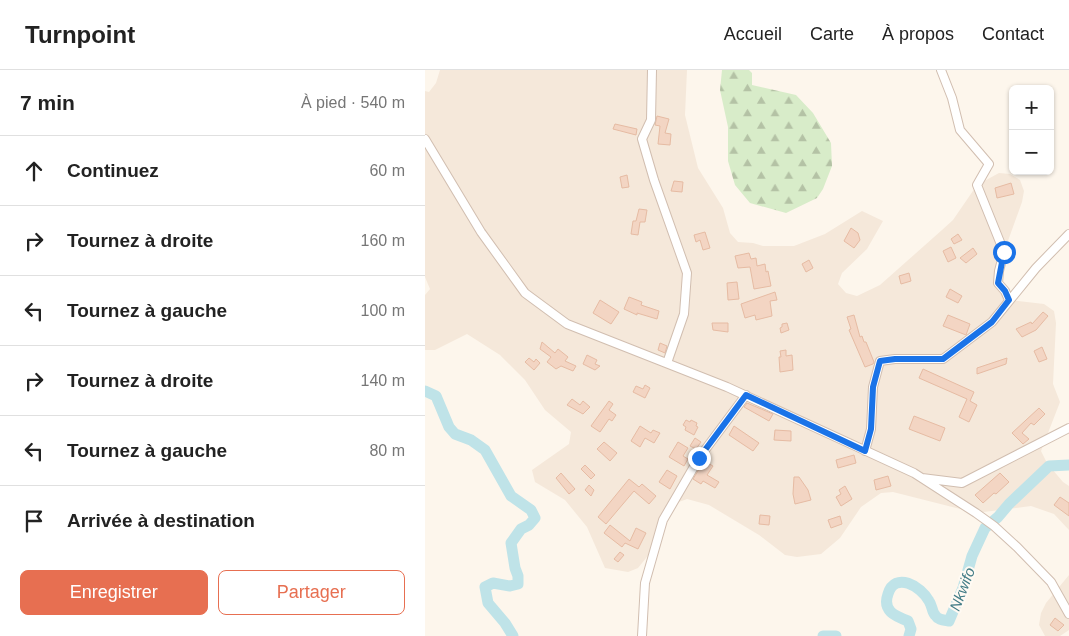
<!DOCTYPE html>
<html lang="fr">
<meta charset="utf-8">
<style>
:root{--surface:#fff;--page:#f6f6f6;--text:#222;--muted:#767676;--line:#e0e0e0;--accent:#e76f51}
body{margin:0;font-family:Arial,sans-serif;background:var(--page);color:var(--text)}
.controls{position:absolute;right:15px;top:15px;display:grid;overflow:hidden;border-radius:8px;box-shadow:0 1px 4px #0004}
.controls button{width:45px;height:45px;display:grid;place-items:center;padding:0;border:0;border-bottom:1px solid var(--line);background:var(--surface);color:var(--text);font:25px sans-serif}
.stop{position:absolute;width:15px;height:15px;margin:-11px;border:4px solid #1a73e8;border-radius:50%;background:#fff}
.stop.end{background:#1a73e8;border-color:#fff;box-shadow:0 1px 5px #0008}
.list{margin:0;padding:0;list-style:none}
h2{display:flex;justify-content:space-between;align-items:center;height:65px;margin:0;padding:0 20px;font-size:21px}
h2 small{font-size:16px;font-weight:400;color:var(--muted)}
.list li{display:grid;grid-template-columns:32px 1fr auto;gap:15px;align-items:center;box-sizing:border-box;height:70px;padding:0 20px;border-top:1px solid var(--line)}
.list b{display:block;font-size:19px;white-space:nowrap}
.list em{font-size:16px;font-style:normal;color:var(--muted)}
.actions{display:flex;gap:10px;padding:15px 20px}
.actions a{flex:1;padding:11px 0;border:1px solid var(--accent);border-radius:8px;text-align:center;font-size:18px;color:var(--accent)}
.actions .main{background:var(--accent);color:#fff}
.icon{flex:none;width:28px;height:28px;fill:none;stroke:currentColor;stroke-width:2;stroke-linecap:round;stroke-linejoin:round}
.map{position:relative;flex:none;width:644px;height:566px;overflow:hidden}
header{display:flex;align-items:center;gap:30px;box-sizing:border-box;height:70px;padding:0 25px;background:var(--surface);border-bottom:1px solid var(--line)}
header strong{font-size:24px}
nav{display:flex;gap:28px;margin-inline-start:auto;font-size:18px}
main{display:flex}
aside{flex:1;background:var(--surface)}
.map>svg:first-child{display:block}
.residential{fill:#f5e8da}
.forest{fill:url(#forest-firs)}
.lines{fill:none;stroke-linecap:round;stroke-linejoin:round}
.river{stroke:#bfe3e8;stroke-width:11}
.building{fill:#f3d5c3;stroke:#e6bba3}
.minor-casing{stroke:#d1beb0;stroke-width:10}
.minor{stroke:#fff;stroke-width:8}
.route{stroke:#1a73e8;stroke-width:6}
.labels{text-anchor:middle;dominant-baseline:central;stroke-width:4;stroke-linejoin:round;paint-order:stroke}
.water-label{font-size:15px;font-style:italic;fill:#437c86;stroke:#fffaf3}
</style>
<header>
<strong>Turnpoint</strong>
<nav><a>Accueil</a><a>Carte</a><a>À propos</a><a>Contact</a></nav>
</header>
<main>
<aside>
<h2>7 min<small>À pied · 540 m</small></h2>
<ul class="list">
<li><svg class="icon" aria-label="ahead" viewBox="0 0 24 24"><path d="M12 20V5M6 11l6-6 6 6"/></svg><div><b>Continuez</b></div><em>60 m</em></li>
<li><svg class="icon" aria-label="right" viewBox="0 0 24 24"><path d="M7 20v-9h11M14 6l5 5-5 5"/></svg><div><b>Tournez à droite</b></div><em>160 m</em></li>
<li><svg class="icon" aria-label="left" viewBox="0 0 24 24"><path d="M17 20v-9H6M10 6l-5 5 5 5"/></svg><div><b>Tournez à gauche</b></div><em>100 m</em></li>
<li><svg class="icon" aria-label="right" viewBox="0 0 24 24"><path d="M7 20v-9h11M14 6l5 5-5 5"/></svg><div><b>Tournez à droite</b></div><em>140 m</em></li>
<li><svg class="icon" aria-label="left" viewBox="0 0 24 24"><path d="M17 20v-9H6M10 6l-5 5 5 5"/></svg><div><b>Tournez à gauche</b></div><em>80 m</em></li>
<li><svg class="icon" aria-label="arrive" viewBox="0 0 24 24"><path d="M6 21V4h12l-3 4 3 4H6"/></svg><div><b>Arrivée à destination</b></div></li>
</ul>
<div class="actions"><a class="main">Enregistrer</a><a>Partager</a></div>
</aside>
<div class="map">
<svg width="644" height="566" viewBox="0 0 644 566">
<defs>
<pattern id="forest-firs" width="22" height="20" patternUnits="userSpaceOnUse" patternTransform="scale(1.25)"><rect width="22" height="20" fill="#d8ecc9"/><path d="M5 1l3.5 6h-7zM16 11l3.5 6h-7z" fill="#b4c2a5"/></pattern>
</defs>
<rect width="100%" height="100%" fill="#fdf6ec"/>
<path class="residential" d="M15,0H262L260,45L273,98L298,138L305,163L313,172L328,173L338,176H369L400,164L437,141L458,151L442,179L417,203L413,214L421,223L432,226L455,215L517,160L528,150L552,115L574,103L585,104L595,110L599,121L597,132L579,182L573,213L584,230L619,234L629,241L631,253L628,314L635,332L616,381L622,393L638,412L644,416V460L629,444L606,436L551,443L468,422L456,423L436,437L415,468L396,484L372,487L360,485L334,465L284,435L262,429L251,433L230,477L213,498L203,502L180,498L162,457L140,430L110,412L107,400L144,374L146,362L120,340L100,310L75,285L42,264L10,280H0V225L5,219L0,207V21L4,22L11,13Z
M644,505V560L635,566H620L614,555L616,543L621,533Z"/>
<path class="forest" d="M297,0H324L327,3V15L371,25L388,43L406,73L407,96L398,119L392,128L361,143L325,133L310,115L303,91V57L295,20Z"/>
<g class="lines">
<path class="river" d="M0,321L11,326L24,357L30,364L46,370L60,380L86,426L106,440L110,448L104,455L96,459L86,473L90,498L93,506V514L85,516L68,513L60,517L63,533L80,553L88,566
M398,566H411
M484,566L486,559L483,551C470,546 457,541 463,524C470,501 496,516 504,531C507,535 507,542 510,545C513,550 519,550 524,551L538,518L547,486L560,458L573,447L584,434L624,396L644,395"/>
</g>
<path class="building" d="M232,46L244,49L240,63L246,64L245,75L233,74L235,56L230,55Z
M190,54L212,59L211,65L188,59Z
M202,105L204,117L197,118L195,107Z
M249,111L258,112L257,122L246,121Z
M586,113L589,124L572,128L570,118Z
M214,139L222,140L220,152H215L213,165L206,164L208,151H211Z
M426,158L433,163L435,170L429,178L419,171Z
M280,162L285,178L278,180L275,170L271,172L269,165Z
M533,164L537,170L529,174L526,169Z
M526,177L531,188L523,192L518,181Z
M548,178L552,184L541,193L535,188Z
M324,183L326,189L331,188L332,196L340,194L341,202L343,201L346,216L329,219L325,197L313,198L310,186Z
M384,190L388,198L381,202L377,194Z
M484,203L486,211L476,214L474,206Z
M312,212L314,229L303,230L302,213Z
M525,219L537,226L533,233L521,227Z
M350,222L352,230L345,231L347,246L331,250L330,245L320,248L316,234Z
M204,227L217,232L216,235L234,241L232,249L212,243V245L199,239Z
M175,230L194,242L186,254L168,243Z
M618,242L623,246L611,260L597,267L591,259L606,252L607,254Z
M429,245L435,267L437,266L439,272H441L449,292L448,294L440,297L424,260L426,259L422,247Z
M523,245L545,254L541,265L518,256Z
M287,253H303V262L288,260Z
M362,253L364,260L356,263L355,258L357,257V254Z
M117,272L130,283L133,279L143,287L140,291L151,296L148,301L136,296L131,299L122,292L126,287L115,279Z
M235,273L242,276L240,283L233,280Z
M617,277L622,289L614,292L609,281Z
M361,280V286L367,285L368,300L355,302L354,287H356L355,281Z
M162,285L172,290L170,294L175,296L170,300L158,294Z
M104,288L109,292L111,289L115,293L109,300L100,292Z
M582,288L581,294L552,304V298Z
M498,299L549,322L545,331L552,335L544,352L534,347L542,329L494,308Z
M220,315L225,318L220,328L208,322L211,316L218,319Z
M147,329L155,335L158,331L165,337L158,344L142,335Z
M184,331L188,334L184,340L191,345L187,351L184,349L175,362L166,356Z
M322,333L348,344L344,351L319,337Z
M614,338L620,344L609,355L606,353L597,363L604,369L598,374L587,363Z
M489,346L520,358L515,371L484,359Z
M261,350L265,352L266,350L272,353L271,356L273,357L269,365L260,360L261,357L258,355Z
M215,356L226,363L228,360L235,363L229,373L220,368L215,377L206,371Z
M309,356L334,373L328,381L304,365Z
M350,360L366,361V371L349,370Z
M270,368L276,372L271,379L265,376Z
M179,372L192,383L185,391L172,379Z
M253,372L263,378L258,386L263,389L259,396L244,387Z
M429,385L431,393L413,398L411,390Z
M279,391L288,396L282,405L294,412L290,418L278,411L276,414L268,409Z
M160,395L170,405L166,409L156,399Z
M242,400L252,406L245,419L234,412Z
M136,403L150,419L144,424L131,408Z
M575,403L584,412L571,424L569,423L558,433L550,425Z
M463,406L466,416L451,420L449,410Z
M369,407H374L383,420L386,430L370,434L368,424Z
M204,409L214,417L217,414L231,426L224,434L209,421L181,454L173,447Z
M164,415L169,420L166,426L160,420Z
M420,416L427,429L416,436L411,427L416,424L414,420Z
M635,427L644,433V446L629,435Z
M335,445L345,446L344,455L334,454Z
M415,446L417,454L406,458L403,450Z
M185,455L205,471L211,458L221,463L213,479L200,473L197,477L179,463Z
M195,482L199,485L193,492L189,489Z
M630,548L639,555L633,561L625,555Z"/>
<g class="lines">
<g class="minor-casing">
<path id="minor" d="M227,0L226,50L217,69L229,110L262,203L259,244L242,293
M516,0L527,28L535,60L564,94L552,115L579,182L574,201L573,213L580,221L584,230
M0,69L56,162L100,223L142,254L302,317L489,403L551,443L569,456L592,477L626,512L644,544
M440,381L446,359L448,317L455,291L470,289H518L567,252L611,198L644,164
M497,408L537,413L644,358
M217,566L220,513L238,450L274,388L321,325"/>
</g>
<use href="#minor" class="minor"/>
</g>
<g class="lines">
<path class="route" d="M274,388L321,325L440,381L446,359L448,317L455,291L470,289H518L567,252L584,230L580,221L573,213L579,182"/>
</g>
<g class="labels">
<g class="water-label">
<text transform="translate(537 519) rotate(-69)">Nkwifo</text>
</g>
</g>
</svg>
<div class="controls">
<button>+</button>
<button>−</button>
</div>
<div class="stop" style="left:579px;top:182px"></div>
<div class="stop end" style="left:274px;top:388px"></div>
</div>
</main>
